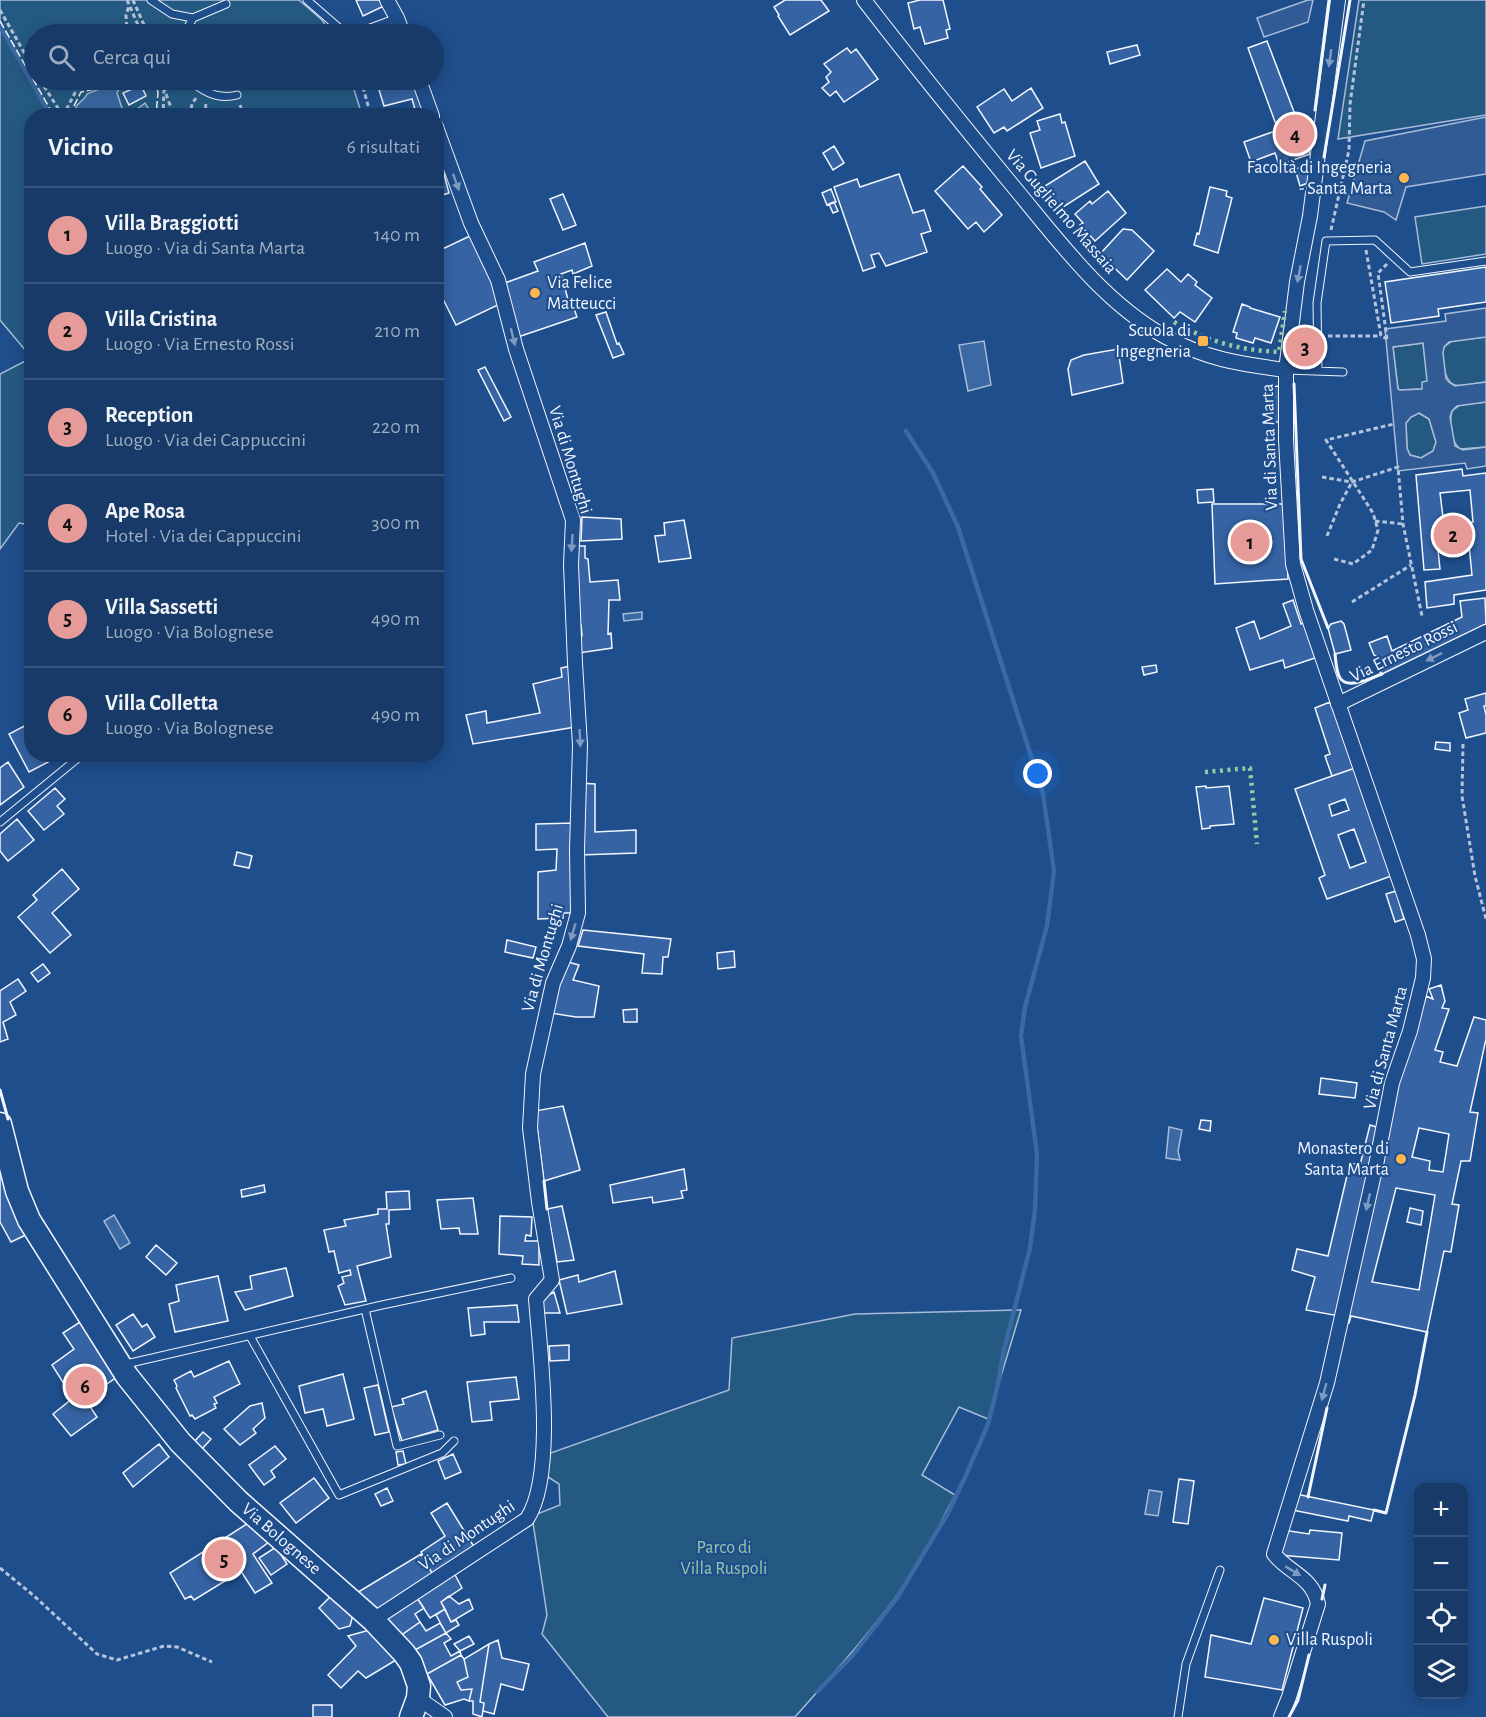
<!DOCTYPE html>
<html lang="it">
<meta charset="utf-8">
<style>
:root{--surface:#173a69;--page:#244571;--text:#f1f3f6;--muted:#9eadc0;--line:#36547d;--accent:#e69b98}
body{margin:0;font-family:"Alegreya Sans",sans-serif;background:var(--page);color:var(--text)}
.controls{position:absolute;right:18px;bottom:18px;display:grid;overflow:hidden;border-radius:12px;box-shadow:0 3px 15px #0003}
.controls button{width:54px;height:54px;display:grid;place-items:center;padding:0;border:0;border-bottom:2px solid var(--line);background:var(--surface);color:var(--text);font:30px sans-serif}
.you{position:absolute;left:1038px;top:774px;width:21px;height:21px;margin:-15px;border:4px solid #fff;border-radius:50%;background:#1a73e8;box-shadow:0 0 0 9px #1a73e833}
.badge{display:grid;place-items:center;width:39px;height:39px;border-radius:50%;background:var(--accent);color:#111;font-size:20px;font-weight:700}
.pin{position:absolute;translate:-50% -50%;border:3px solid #fff;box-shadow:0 2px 6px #0006}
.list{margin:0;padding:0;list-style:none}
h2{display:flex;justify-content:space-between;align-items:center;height:78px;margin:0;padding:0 24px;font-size:26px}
h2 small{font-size:20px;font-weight:400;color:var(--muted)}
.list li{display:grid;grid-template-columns:39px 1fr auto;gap:18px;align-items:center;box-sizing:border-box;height:96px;padding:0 24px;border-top:2px solid var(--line)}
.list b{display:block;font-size:22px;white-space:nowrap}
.list p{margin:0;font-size:20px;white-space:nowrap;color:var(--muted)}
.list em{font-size:20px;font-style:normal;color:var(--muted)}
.icon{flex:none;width:33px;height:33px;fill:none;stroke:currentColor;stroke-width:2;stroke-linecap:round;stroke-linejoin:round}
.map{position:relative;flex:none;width:1486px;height:1717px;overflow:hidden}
.search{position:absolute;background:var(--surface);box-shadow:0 3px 15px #0003;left:24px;top:24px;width:420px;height:66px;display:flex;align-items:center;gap:15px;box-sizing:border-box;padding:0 21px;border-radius:33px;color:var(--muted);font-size:22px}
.panel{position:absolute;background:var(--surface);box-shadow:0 3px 15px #0003;left:24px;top:108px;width:420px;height:654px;border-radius:24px}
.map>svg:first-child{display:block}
.green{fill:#245a82;stroke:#a8bbd7;stroke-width:1.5}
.parking{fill:#305b95;stroke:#a8bbd7;stroke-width:1.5;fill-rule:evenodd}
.water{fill:#3b69a3;stroke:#a8bbd7;stroke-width:1.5}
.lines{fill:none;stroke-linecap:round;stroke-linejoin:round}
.stream{stroke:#3b69a3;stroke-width:4.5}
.building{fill:#3563a3;stroke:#f2f6ff;stroke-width:1.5;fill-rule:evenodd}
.service-casing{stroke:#f2f6ff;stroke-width:9}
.minor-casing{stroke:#f2f6ff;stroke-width:16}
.primary-casing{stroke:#f2f6ff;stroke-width:25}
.path{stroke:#b3c4dc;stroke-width:3;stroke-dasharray:4.5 3;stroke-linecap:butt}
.service{stroke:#1f4e8c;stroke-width:7}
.minor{stroke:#1f4e8c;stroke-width:14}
.primary{stroke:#1f4e8c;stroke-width:22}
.hedge{stroke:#97c8a6;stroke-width:4.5;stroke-dasharray:3 4.5;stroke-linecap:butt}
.fence{stroke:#f2f6ff;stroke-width:1.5;stroke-dasharray:8 3;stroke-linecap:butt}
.wall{stroke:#f2f6ff;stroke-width:3}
.oneway{fill:#7e9ac0}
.poi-dot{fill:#ffb74d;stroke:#1f4e8c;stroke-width:2}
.labels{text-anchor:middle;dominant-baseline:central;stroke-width:4.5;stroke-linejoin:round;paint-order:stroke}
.poi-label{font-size:18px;fill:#f2f6ff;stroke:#1f4e8c;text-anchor:end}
.street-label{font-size:18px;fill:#f2f6ff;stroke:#1f4e8c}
.park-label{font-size:18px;fill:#97c8a6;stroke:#1f4e8c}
</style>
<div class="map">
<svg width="1486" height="1717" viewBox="0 0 1486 1717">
<rect width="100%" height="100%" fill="#1f4e8c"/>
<path class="green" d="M0,0H299L322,20L331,34H34V80H351L362,115L32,116L31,357L0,320Z
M1359,0H1486V115L1338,139Z
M1486,206V254L1422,264L1415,217Z
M1486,337V382C1464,384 1448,395 1444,366C1443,360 1442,353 1444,347L1452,341Z
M1423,343L1428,382L1422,389L1400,390L1398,389L1393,347Z
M31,358V525L19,523L0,549V374Z
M1486,402V447L1460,449C1451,442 1449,422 1452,411L1460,405Z
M1419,413L1429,419L1436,442L1433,451L1421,458L1410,455L1407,448L1406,423L1411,417Z
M1021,1310L988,1419L959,1407L922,1475L955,1495C940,1524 925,1555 906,1583C873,1630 834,1673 795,1717H608L542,1634L547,1615L532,1516L560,1505L559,1484L545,1475V1455L729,1390L732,1338L855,1314Z"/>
<path class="parking" d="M1308,0H1313L1308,22L1264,37L1257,18Z
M1486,117V174L1406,187L1396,220L1384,212L1347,203L1365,141Z
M1486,308V337L1449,342L1444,347L1443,353L1446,379L1450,383L1455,386L1486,382V402L1457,406L1452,411L1450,417L1455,446L1463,450L1486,447V466L1467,469L1465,463L1398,471L1385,329L1446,321L1445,314ZM1423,343L1427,381L1422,382V389L1400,390L1398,389L1393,347ZM1419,413L1429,419L1436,442L1433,451L1421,458L1410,455L1407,448L1406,423L1411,417Z"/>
<path class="water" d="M116,80H131L121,86L117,93L122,108L132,113L145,103L149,109L147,115H76C72,104 84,102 87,94L111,84Z
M984,341L991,385L968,391L959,345Z
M642,612V619L624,621L623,614Z
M1169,1127L1182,1130L1178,1151L1180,1160L1166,1158Z
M114,1215L130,1243L120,1249L104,1221Z
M1149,1490L1162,1492L1158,1516L1145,1514Z"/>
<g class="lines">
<path class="stream" d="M0,26L51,116
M817,1692L853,1655L897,1598L948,1513L967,1473L988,1424L998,1384L1003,1354L1030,1248L1035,1210L1037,1154L1021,1036L1025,1007L1047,926L1054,871L1043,794L958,527L933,473L906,431"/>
</g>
<path class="building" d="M356,0H383L386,5L363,16Z
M785,0H821L829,11L790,35L778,16L779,15L774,7Z
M920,0H943L950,29L946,30L948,38L925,44L920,27L914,29L908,3Z
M1267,41L1310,154L1279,165L1275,153L1251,162L1244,142L1278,130L1248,48Z
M1137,45L1140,55L1110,64L1107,52Z
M847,48L851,53L856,49L878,79L844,102L836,91L830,96L822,88L829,82L826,77L831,72L824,64Z
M376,80H416L428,116H417L412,99L384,106Z
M141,85L146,96L129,105L123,93Z
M1031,88L1043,108L1007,131L1004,127L994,133L977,107L1004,89L1012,101Z
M1060,114L1062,123L1065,122L1075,156L1041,168L1030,133L1040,130L1037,121Z
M834,146L844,163L833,170L823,153Z
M1085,161L1099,184L1060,209L1045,186Z
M1309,165L1313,181L1300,186L1295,169Z
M963,166L982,187L980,189L1002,215L984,232L976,222L968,229L935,191Z
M444,174L449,193L436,197V177Z
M899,174L913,213L924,210L931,231L921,234L927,252L886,266L879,253L871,255L875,267L863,271L834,187L857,179L860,187Z
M1210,187L1227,191L1226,196L1232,198L1218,253L1194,245L1197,233L1199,234Z
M831,189L836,202L827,205L822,193Z
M1108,191L1126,213L1095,241L1080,225L1083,223L1075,214L1090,201L1092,204Z
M563,194L576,225L563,230L550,199Z
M834,202L838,211L833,213L829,204Z
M1123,229L1132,230L1154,251L1127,280L1100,254Z
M472,235L502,303L456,325L444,301L438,305L436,302V252Z
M585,243L592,266L573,274L572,270L561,274L569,303H572L577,317L518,337L502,284L538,271L534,262Z
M1486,267V302L1438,309L1439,316L1391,323L1385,282Z
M1167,269L1181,282L1188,274L1197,282L1195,285L1212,298L1195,322L1180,312L1174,318L1145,290Z
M1242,304L1250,307V308L1280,317L1271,343L1255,338L1253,343L1236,338L1237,333L1233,332Z
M606,312L617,344L619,343L624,354L613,358L596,315Z
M1295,338H1315V356H1295Z
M1118,349L1123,383L1072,395L1068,369L1071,360L1084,355Z
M485,367L511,417L504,421L478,370Z
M1280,386L1281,422H1267L1266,387Z
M1462,469L1463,476L1486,473V590L1454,595V604L1427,608L1425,582L1472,575L1469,545L1438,550L1440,569L1424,570L1416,475ZM1470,490L1473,522L1444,525L1440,493Z
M1213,489L1214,502L1198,503L1197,490Z
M1212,504H1285L1288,579L1215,584Z
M582,517L621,519L622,539L581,541Z
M684,520L691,558L659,562L655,536L665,535L664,523Z
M578,546H585V558L588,559L590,582L618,580L620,600H609L608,634L611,633L612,648L579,653L577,640L582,636L581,625L576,624Z
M1485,598L1486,624L1382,674L1380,672L1383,660L1374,655L1369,643L1387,636L1392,651L1462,617L1460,601Z
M1293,600L1301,624L1304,623L1315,658L1285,668L1283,660L1250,670L1236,628L1254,621L1260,639L1291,626L1283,604Z
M1341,621L1344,624L1351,650L1335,654L1328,628L1331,624Z
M1156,665L1157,672L1144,675L1142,667Z
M570,666L575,727L473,744L466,715L486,711L487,723L540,713L533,684L562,677L561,668Z
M1486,693V706H1484L1486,715V733L1466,738L1459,713L1468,710L1465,699Z
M1330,702L1355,768L1332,776L1325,756L1330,754L1315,708Z
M32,722V754H50L52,760L29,772L9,734Z
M1436,742L1450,743V751L1435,749Z
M8,762L24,787L0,805V768Z
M1355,768L1394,875L1327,899L1319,878L1325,875L1295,789ZM1345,799L1349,810L1332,816L1329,805ZM1354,829L1366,862L1350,868L1338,835Z
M580,783L595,784V832L636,830V853L580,855Z
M1206,786V788L1229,786L1234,824L1210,826V828L1202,829L1196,787Z
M55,788L65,799L57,806L64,814L44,830L28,811Z
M17,819L34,840L8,861L0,851V834Z
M574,823L573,913H563V918L538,919V872L556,870L557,849L536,850V824Z
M237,852L252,856L249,868L234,865Z
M62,869L79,889L52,913L71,935L50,953L18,917L37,900L33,895Z
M1396,891L1404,919L1395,922L1386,894Z
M583,930L671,939L668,957H663L662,974L642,973L644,954L578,946Z
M507,940L536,947L533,958L505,952Z
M734,951L735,967L718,969L717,953Z
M568,962L579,965L573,980L599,986L594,1017H576L550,1013L561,977Z
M43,964L50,973L38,982L31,973Z
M18,979L26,991L10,1002L16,1015L3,1022L8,1039L0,1042V991Z
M1441,985L1445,1001L1442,1008L1449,1009L1435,1050L1443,1052L1440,1062L1457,1066L1474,1017L1486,1020V1039L1470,1112L1478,1113L1470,1161H1461L1452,1204L1459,1205L1451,1252L1444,1251L1427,1332L1351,1316L1349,1323H1344L1400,1076L1426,996L1433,999L1429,989ZM1419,1128L1449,1134L1443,1172L1429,1170L1430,1161L1412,1157ZM1396,1188L1435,1195L1419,1290L1372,1282Z
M637,1009V1022H624L623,1010Z
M1321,1078L1357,1083L1355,1098L1319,1094Z
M563,1106L580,1170L544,1181L535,1111Z
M1201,1120L1211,1121L1210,1131L1199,1129Z
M1370,1125L1383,1129L1339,1316L1306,1310L1315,1277L1292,1270L1297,1249L1328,1256L1350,1163L1360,1165Z
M0,1153L28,1234L11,1242L0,1222Z
M684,1169L687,1190L681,1191L683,1198L653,1203L652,1197L613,1203L610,1185Z
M264,1185L265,1192L242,1197L241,1190Z
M409,1191L410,1209L389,1210V1224H386L391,1257L357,1266L366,1301L345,1305L338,1286L344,1283L342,1277L351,1275L350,1270L339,1273L334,1251L329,1252L324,1230L346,1226L344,1220L378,1214V1209H387L386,1192Z
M473,1198L478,1234H460L459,1228L441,1229L437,1200Z
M562,1206L574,1260L557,1262L547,1209Z
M1410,1208L1423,1211L1421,1225L1407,1222Z
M500,1216L532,1217L531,1236L526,1235L525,1241H539V1265L522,1264L523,1256L499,1254Z
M156,1245L177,1263L166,1275L146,1257Z
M286,1268L293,1296L245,1310L235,1292L252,1289L250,1276Z
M615,1271L622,1304L567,1314L559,1280L578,1275L579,1282Z
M218,1276L228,1321L175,1332L169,1304L179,1301L176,1285Z
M554,1292L560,1313H543L541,1299Z
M517,1305L519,1322H484L485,1334L471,1336L468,1308Z
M133,1314L142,1327L147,1324L155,1337L133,1351L116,1325Z
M80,1322L117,1377L92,1394L96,1400L89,1405L97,1417L71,1436L53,1414L73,1398L52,1365L74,1349L63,1333Z
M569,1345V1360L550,1361L549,1346Z
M229,1361L240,1384L214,1397L217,1403L214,1404L216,1408L195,1419L192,1415L190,1416L176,1388L177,1386L174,1380L191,1371L194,1377Z
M343,1374L354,1419L327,1426L323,1409L305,1413L299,1386Z
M516,1377L519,1399L490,1402L492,1420L472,1422L467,1382Z
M378,1385L389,1432L375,1435L364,1388Z
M426,1391L438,1430L402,1441L391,1407L404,1404L402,1399Z
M262,1403L265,1418L253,1429L256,1433L240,1445L224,1429L250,1406Z
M203,1432L211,1439L202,1449L194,1442Z
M159,1444L169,1457L133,1487L123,1473Z
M275,1446L286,1459L271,1471L275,1477L264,1485L249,1465Z
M403,1451L406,1464L398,1465L396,1452Z
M453,1454L461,1472L445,1479L438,1461Z
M314,1478L329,1498L296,1523L280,1503Z
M1179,1479L1194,1481L1188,1524L1173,1522Z
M387,1488L393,1501L381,1506L375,1494Z
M1296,1494L1374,1510L1371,1521L1349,1516L1348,1521L1292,1510Z
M447,1503L476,1550L433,1575L421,1552L445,1536L431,1513Z
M253,1520L273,1539L253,1554L272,1583L255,1593L237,1565L221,1576L225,1581L194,1600L191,1596L185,1599L170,1573Z
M1283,1530L1309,1534L1310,1530L1342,1533L1339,1560L1279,1555Z
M276,1547L287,1564L271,1575L259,1558Z
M421,1554L433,1575L374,1615L355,1594Z
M453,1571L462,1588L441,1602L445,1609L430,1618L415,1595Z
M335,1592L354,1611L350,1626L339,1629L319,1608Z
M415,1595L424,1608L415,1614L420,1622L400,1636L384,1615Z
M449,1596L459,1604L469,1599L473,1609L451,1622L441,1602Z
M1264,1598L1303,1608L1282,1690L1205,1677L1211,1635L1251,1644Z
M445,1609L451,1622L456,1620L459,1625L446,1633L436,1615Z
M420,1622L426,1631L440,1623L446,1633L415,1650L400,1636Z
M373,1629L396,1660L366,1678L358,1671L341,1688L328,1675L356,1646L348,1636Z
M446,1633L451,1639L444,1643L451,1656L460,1651L461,1655L427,1674L415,1650Z
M469,1636L474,1644L460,1651L454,1644Z
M498,1640L502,1658L529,1664L523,1690L501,1684L494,1714L483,1711L484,1703L480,1702L489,1644Z
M489,1644L480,1702L484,1703L482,1717L473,1714V1701H469L472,1689L461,1690L457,1682L468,1677L464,1659Z
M461,1655L464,1659L468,1677L457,1682L461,1690L472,1689L469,1701L464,1699L445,1705L427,1674Z
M313,1705H332V1717H313Z"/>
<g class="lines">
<g class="service-casing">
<path id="service" d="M151,0L172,14L193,18L184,34
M307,0L346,34
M193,18L226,4
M354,34L397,18
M190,80C203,92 219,100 237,95
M1286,370L1343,372
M1318,370L1317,303L1326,241L1375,240L1410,272L1486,261
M0,822L83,754
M365,1309L397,1446L440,1435
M250,1336L339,1495L442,1453L454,1441
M126,1364L382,1305L511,1278
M1178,1717L1186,1664L1220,1570"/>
</g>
<g class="minor-casing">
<path id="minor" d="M387,0L397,18L403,34
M864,0C914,65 966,129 1018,192C1061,244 1104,302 1164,336C1205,359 1240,364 1286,370
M419,80L432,116
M1338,704L1486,632
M373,1620L527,1519C556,1475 540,1352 536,1299L552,1280L539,1202L530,1128L533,1074L553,983L569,946L578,913L577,850L580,745L575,663L571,565L573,520L516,349L498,280L471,223L436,127
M418,1698L445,1717
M1281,1717L1289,1697L1318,1604C1313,1577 1289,1573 1274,1554L1327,1383L1376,1165L1392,1083L1410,1031L1423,978L1424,959L1418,935L1306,610L1293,564L1286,440V370L1297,282L1310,216L1338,0"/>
</g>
<g class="primary-casing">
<path id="primary" d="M0,1124L17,1191L29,1220L127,1376L180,1442L238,1501L373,1620L404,1653L411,1663L419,1686L418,1698L411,1717"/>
</g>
<path class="path" d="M127,0L142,34
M133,0L148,34
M0,10L34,70
M127,34L126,15L129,6
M156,34L175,26
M40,80L63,116
M161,80L174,116
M361,80L371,116
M241,85L253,80
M240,105L244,116
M229,108L231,116
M63,116L77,89L103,80
M163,116L164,90
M190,116L192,104L196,98
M205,116L206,102
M1331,230L1349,150L1350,104L1364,0
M1366,250L1381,336L1387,339
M1387,264L1378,273L1387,339
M1328,336H1381
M1322,477L1352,482L1398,467L1403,524L1422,616
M1375,521L1403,524
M1327,536L1340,504L1352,482
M1334,559L1353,564L1372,550L1378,530L1373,513L1326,440L1394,424
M1352,602L1411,565
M1463,744L1462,796L1475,876L1486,919
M0,1568L33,1595L97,1654L117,1660L164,1646L177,1647L212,1662"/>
<use href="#service" class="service"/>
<use href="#minor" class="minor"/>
<use href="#primary" class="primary"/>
<path class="hedge" d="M1174,322C1209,342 1239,350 1279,352L1285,311
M1205,772L1250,768L1257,844"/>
<path class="fence" d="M0,21L54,116
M153,80L158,92L156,116
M73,116L71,112L81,92C91,90 103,88 110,80"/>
<path class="wall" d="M1315,110L1329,0
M1324,157L1350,0
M1294,384L1301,559L1328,628
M1335,654C1336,661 1336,672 1340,678C1348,690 1371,678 1382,674
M0,1090L8,1119
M544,1181L547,1209
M1308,1497L1327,1408
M1374,1510L1386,1513L1415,1395L1427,1332
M1322,1599L1325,1585
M1289,1717L1298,1700L1309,1655"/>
</g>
<defs><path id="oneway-solid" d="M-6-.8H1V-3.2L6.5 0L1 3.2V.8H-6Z" transform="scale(1.5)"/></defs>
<g class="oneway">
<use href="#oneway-solid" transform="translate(1330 58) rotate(98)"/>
<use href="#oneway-solid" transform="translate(456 182) rotate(70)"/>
<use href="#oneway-solid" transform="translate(1299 274) rotate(101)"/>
<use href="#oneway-solid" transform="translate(513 337) rotate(76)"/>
<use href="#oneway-solid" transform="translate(572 543) rotate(94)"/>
<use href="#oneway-solid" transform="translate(1434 657) rotate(154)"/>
<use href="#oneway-solid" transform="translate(580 738) rotate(87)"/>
<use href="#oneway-solid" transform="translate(573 932) rotate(106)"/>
<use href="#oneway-solid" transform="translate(1368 1202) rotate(103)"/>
<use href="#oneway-solid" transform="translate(1324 1392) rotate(105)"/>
<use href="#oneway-solid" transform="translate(1293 1571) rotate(31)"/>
</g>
<g class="poi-dot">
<circle cx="1404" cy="178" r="6"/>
<circle cx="535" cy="293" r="6"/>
<rect x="1197" y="335" width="12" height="12" rx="3"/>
<circle cx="1401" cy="1159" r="6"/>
<circle cx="1274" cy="1640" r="6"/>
</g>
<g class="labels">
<g class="poi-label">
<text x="1392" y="168">Facoltà di Ingegneria<tspan x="1392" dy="21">- Santa Marta</tspan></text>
<text x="547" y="283" text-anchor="start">Via Felice<tspan x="547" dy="21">Matteucci</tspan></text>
<text x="1191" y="331">Scuola di<tspan x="1191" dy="21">Ingegneria</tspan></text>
<text x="1389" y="1149">Monastero di<tspan x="1389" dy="21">Santa Marta</tspan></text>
<text x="1286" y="1640" text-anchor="start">Villa Ruspoli</text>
</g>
<g class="street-label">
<text transform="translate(1061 212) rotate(49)">Via Guglielmo Massaia</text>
<text transform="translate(1270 447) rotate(-92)">Via di Santa Marta</text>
<text transform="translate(570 460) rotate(73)">Via di Montughi</text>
<text transform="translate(1404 652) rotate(-26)">Via Ernesto Rossi</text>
<text transform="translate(543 958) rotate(-74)">Via di Montughi</text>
<text transform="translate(1386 1048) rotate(-75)">Via di Santa Marta</text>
<text transform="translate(467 1536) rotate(-34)">Via di Montughi</text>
<text transform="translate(281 1539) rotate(41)">Via Bolognese</text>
</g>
<g class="park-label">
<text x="724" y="1548">Parco di<tspan x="724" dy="21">Villa Ruspoli</tspan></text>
</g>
</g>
</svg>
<div class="controls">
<button>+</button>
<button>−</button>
<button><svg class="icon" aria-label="locate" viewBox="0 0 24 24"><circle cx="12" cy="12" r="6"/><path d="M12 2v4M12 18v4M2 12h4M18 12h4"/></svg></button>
<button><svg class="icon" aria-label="layers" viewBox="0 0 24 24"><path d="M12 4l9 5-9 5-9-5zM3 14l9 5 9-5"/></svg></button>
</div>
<div class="you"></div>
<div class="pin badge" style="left:1250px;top:542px">1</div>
<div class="pin badge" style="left:1453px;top:535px">2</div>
<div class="pin badge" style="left:1305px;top:347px">3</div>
<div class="pin badge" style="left:1295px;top:134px">4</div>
<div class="pin badge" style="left:224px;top:1559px">5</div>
<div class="pin badge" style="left:85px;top:1386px">6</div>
<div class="search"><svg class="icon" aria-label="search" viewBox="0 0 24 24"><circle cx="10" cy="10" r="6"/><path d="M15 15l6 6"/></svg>Cerca qui</div>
<section class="panel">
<h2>Vicino<small>6 risultati</small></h2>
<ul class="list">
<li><span class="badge">1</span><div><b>Villa Braggiotti</b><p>Luogo · Via di Santa Marta</p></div><em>140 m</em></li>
<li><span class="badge">2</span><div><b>Villa Cristina</b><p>Luogo · Via Ernesto Rossi</p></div><em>210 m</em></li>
<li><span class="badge">3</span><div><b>Reception</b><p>Luogo · Via dei Cappuccini</p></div><em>220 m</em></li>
<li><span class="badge">4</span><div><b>Ape Rosa</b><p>Hotel · Via dei Cappuccini</p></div><em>300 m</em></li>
<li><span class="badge">5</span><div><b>Villa Sassetti</b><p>Luogo · Via Bolognese</p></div><em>490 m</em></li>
<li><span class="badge">6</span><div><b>Villa Colletta</b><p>Luogo · Via Bolognese</p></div><em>490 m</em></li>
</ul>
</section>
</div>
